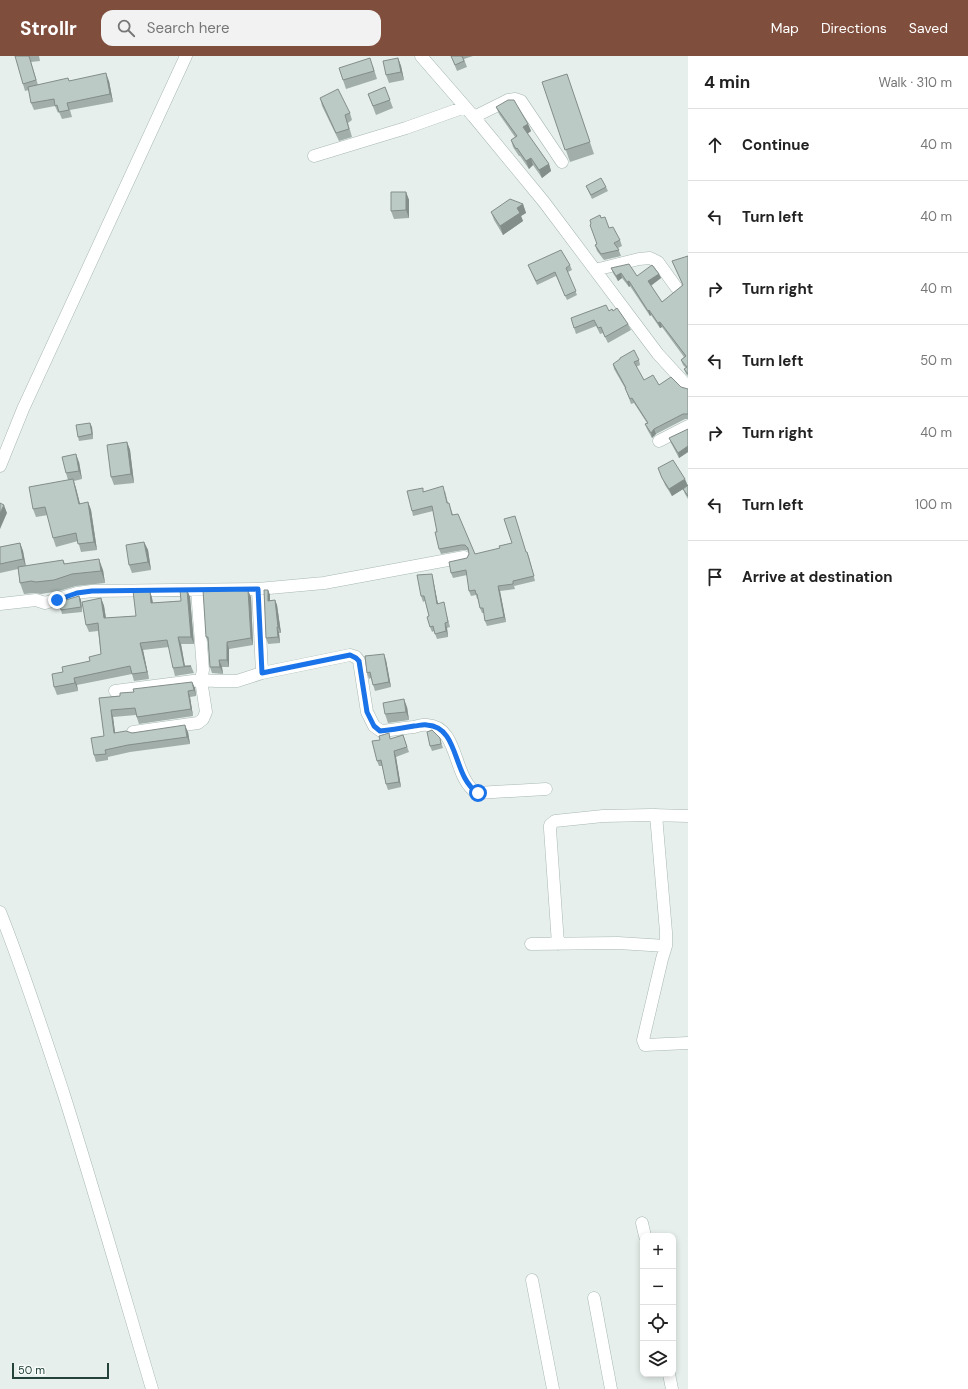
<!DOCTYPE html>
<meta charset="utf-8">
<style>
:root{--surface:#fff;--page:#f2f2f2;--text:#222;--muted:#767676;--line:#e0e0e0;--accent:#804e3d}
body{margin:0;font-family:"DM Sans",sans-serif;background:var(--page);color:var(--text)}
.controls{position:absolute;right:12px;bottom:12px;display:grid;overflow:hidden;border-radius:8px;box-shadow:0 2px 6px #0003}
.controls button{width:36px;height:36px;display:grid;place-items:center;padding:0;border:0;border-bottom:1px solid var(--line);background:var(--surface);color:var(--text);font:20px sans-serif}
.scale{position:absolute;left:12px;bottom:10px;width:97px;box-sizing:border-box;padding-left:4px;border:2px solid #24423a;border-top:0;font-size:11px;line-height:14px;white-space:nowrap;color:#24423a;-webkit-text-stroke:3px #f7fbf9;paint-order:stroke}
.stop{position:absolute;width:12px;height:12px;margin:-9px;border:3px solid #1a73e8;border-radius:50%;background:#fff}
.stop.end{background:#1a73e8;border-color:#fff;box-shadow:0 1px 4px #0008}
.list{margin:0;padding:0;list-style:none}
h2{display:flex;justify-content:space-between;align-items:center;height:52px;margin:0;padding:0 16px;font-size:17px}
h2 small{font-size:13px;font-weight:400;color:var(--muted)}
.list li{display:grid;grid-template-columns:26px 1fr auto;gap:12px;align-items:center;box-sizing:border-box;height:72px;padding:0 16px;border-top:1px solid var(--line)}
.list b{display:block;font-size:15px;white-space:nowrap}
.list em{font-size:13px;font-style:normal;color:var(--muted)}
.icon{flex:none;width:22px;height:22px;fill:none;stroke:currentColor;stroke-width:2;stroke-linecap:round;stroke-linejoin:round}
.map{position:relative;flex:none;width:688px;height:1333px;overflow:hidden}
header{display:flex;align-items:center;gap:24px;box-sizing:border-box;height:56px;padding:0 20px;background:var(--accent);color:#fff}
header strong{font-size:19px}
nav{display:flex;gap:22px;margin-inline-start:auto;font-size:14px}
.search{width:280px;height:36px;background:var(--page);display:flex;align-items:center;gap:10px;box-sizing:border-box;padding:0 14px;border-radius:12px;color:var(--muted);font-size:15px}
main{display:flex}
aside{flex:1;background:var(--surface)}
.map>svg:first-child{display:block}
.lines{fill:none;stroke-linecap:round;stroke-linejoin:round}
.minor-casing{stroke:#a8b8b2;stroke-width:13}
.minor{stroke:#fff;stroke-width:12}
.wall{fill:#a1aea9}
.shaded-wall{fill:#838d89}
.building{fill:#bbcac4;stroke:#838d89}
.route{stroke:#1a73e8;stroke-width:5}
</style>
<header>
<strong>Strollr</strong>
<div class="search"><svg class="icon" aria-label="search" viewBox="0 0 24 24"><circle cx="10" cy="10" r="6"/><path d="M15 15l6 6"/></svg>Search here</div>
<nav><a>Map</a><a>Directions</a><a>Saved</a></nav>
</header>
<main>
<div class="map">
<svg width="688" height="1333" viewBox="0 0 688 1333">
<rect width="100%" height="100%" fill="#e6efeb"/>
<g class="lines">
<g class="minor-casing">
<path id="minor" d="M421,0L474,61L544,146L658,298L688,331
M474,61L508,44L515,43L521,45L562,106
M314,100L406,72L465,51
M595,214L639,203L650,202L658,206L676,231
M659,385L688,370
M0,410L23,353L186,0
M258,533L262,617
M197,534L203,614L201,624L216,625H237L262,617L350,599L356,601L359,605L367,656L374,670L381,675C392,674 403,672 414,671C418,670 423,668 427,669C460,671 452,722 477,737L546,733
M0,548L36,544L45,547L77,537L92,535L258,533L324,527L464,501
M115,635L201,624L206,656L203,663L198,667L133,676
M656,759L666,876V890L662,903L643,984L645,989L688,987
M0,856C24,916 44,978 64,1039C95,1137 123,1235 152,1333
M531,888L618,887L666,890
M558,888L550,773V769L555,765L603,760L651,759L688,760
M642,1167L645,1180
M532,1224L553,1333
M594,1242L611,1333
M669,1318L672,1333"/>
</g>
<use href="#minor" class="minor"/>
</g>
<path class="wall" d="M17,0H39L40,5L31,6L38,29L69,25H109L113,46L70,54L72,61L62,63L59,56L58,57L55,50L34,54L31,47L29,34L25,35L23,28Z
M451,0H473L464,3L467,11L457,15Z
M398,2L401,10L404,24L389,27L386,19Z
M373,10L377,23L346,33L343,24Z
M542,26L571,30L594,98L570,106Z
M385,31L393,52L376,59L368,38Z
M320,42L350,57L352,64L348,67L352,81L339,85L322,50Z
M496,51L528,68L531,75L527,78L549,108L551,115L542,122L533,109L529,113L520,100H519L513,91L511,84L515,81L499,58Z
M586,130L606,131L608,135L592,143Z
M406,136L409,144V162L394,163L391,155Z
M523,148L526,157L521,160L523,165L503,179L494,164L491,156Z
M601,162L609,172L620,184L622,190L618,192L621,200L604,204L597,195L595,189L597,188Z
M688,200V320L686,318L684,313L686,312L683,309L681,304L684,301L662,271L660,272L651,259L650,260L630,230L629,231L622,222L618,225L613,217L611,212L637,220L659,218L661,222L651,230L662,246L683,229L672,205Z
M528,209H570L572,214L568,216L577,239L567,244L556,220L537,229Z
M609,255H613L628,268L631,274L608,287L603,277L600,278L596,270L576,278L571,262Z
M639,304L640,309L636,311L644,324L659,329L681,331L688,333V363H685L656,378L652,382L647,373L645,368L647,367L634,347L631,348L627,337L625,332L614,313L613,308Z
M92,371L93,383L79,385L78,381Z
M688,373V396L679,402L671,387L669,382Z
M127,386L130,394L134,427L114,429L111,421Z
M79,406L82,423L74,425L80,448L88,446L91,454L97,494L81,496L78,485L56,491L53,482L48,459L36,461L33,453L68,424L66,417Z
M658,412L688,429V443L685,438L683,433L672,440L665,429Z
M424,435H445L448,447H449L453,459L475,498L527,496L529,501L535,525L514,530L515,533L500,535L506,566L487,570L485,565L484,557H482L480,552L478,543H477L476,539L471,540L469,535L467,519L453,522L451,517L467,502L469,498V496L467,494H463L441,498L439,493L437,476L433,455L413,460L412,455Z
M144,486L148,494L151,514L132,517L129,509Z
M20,487L23,495L26,510L63,504L65,508L103,514L105,527L76,530L59,535L41,538L35,537L24,538L20,527L18,513L0,517V491Z
M433,523L438,548L445,552L450,571L447,572L448,581L437,583L434,575L432,576L430,571L429,560L425,545L423,546L421,540Z
M187,534L190,541L194,588H181L185,610H191L194,617L175,620L173,612L169,591L143,594L149,623L134,625L132,618L77,629L78,635L57,639L54,631L63,616L90,605L101,598L98,575L89,576L86,569L101,542L104,550L106,562L136,560L150,535L152,542L153,547L181,545Z
M268,534L270,539V544H275L277,549L281,577H279L280,587L268,588L266,582Z
M79,540L81,544L82,556L62,558L61,554Z
M251,541L253,589L229,593V611H222L223,618L212,617L210,611L208,586L206,581Z
M386,604L391,631L375,635L371,622L369,623L367,617Z
M192,626L195,632L196,640L190,641L193,660L139,668L136,659L113,661L115,677L188,676L190,688L130,696L108,701V704L96,706L94,699L104,680L99,642L120,640L134,636Z
M407,651L409,664L388,667L385,658Z
M403,679L409,696L396,701L401,731L388,734L386,728L382,710H379L377,705L391,683Z
M441,686L443,692L432,695L430,690Z"/>
<path class="shaded-wall" d="M398,2L401,10L404,24L401,16Z
M106,17L109,25L113,46L110,38Z
M528,68L531,75L526,79L523,71Z
M531,102L533,109L529,113L526,105Z
M549,108L551,115L542,122L539,114Z
M406,136L409,144V162L406,154Z
M523,148L526,157L521,160L523,165L503,179L500,170L517,152Z
M621,217L622,222L618,225L616,220Z
M659,218L661,222L650,230L648,225Z
M629,225L630,230L629,231L627,226Z
M649,254L651,259L650,260L648,255Z
M660,266L662,271L660,272L658,267Z
M90,367L92,371L93,383L92,378Z
M654,373L656,378L652,382L651,377Z
M127,386L130,394L134,427L131,418Z
M688,390V396L679,402L678,397Z
M76,398L79,406L82,423L79,415Z
M73,423L76,432L82,456L79,448Z
M685,423L688,430L672,440L669,433Z
M88,446L91,454L97,494L94,486Z
M4,449L7,457L0,473V457Z
M144,486L148,494L151,514L148,506Z
M20,487L23,495L26,512L23,503Z
M99,503L103,514L105,527L101,515Z
M432,518L439,553L437,548Z
M498,530L500,535L506,566L504,561Z
M187,534L190,541L194,588L191,581Z
M248,534L251,541L253,589L251,582Z
M268,534L270,539V550L268,545Z
M150,535L152,542L154,554L151,547Z
M79,540L81,544L82,556L81,551Z
M101,542L104,550L107,569L104,562Z
M275,544L277,549L281,577L278,571Z
M445,567L447,572L448,581L446,575Z
M277,571L279,577L280,587L278,581Z
M178,581L181,588L185,611H184Z
M227,586L229,593V611L227,604Z
M140,587L143,594L149,623L147,616Z
M384,598L386,604L391,631L389,626Z
M219,604L222,611L223,618L220,611Z
M74,622L77,629L78,635L75,627Z
M192,626L195,632L196,640L194,634Z
M188,635L190,641L193,660L191,653Z
M404,643L407,651L409,664L406,656Z
M111,654L113,661L116,684L114,677Z
M185,669L188,676L190,688L187,681Z
M394,695L396,701L401,731L399,726Z"/>
<path class="building" d="M15,0H29L36,24L23,28Z
M451,0H462L464,5L455,9Z
M370,2L374,15L343,24L339,12Z
M398,2L401,16L386,19L383,5Z
M106,17L110,38L67,47L69,54L59,56L57,49L55,50L54,43L31,47L28,31L68,22L69,25Z
M567,18L590,86L565,94L542,26Z
M385,31L390,44L373,50L368,38Z
M338,33L350,57L345,59L349,73L336,77L320,42Z
M508,44H514L518,51L528,68L523,71L549,108L539,114L531,102L526,105L517,92L516,93L511,84L517,80L496,51Z
M601,122L606,131L591,139L586,130Z
M391,136H406V154L391,155Z
M510,143L523,148L517,152L520,157L500,170L491,156Z
M600,159L601,162L605,161L609,172L613,171L620,184L614,187L619,194L601,198L595,189L597,188L590,169L591,168L590,164Z
M561,194L570,209L566,212L576,235L565,240L555,216L536,225L528,209Z
M688,200V318L684,313L687,311L681,304L686,300L660,266L658,267L649,254L648,255L629,225L627,226L621,217L616,220L611,212L629,208L637,220L652,209L659,218L648,225L662,246L683,229L672,205Z
M606,249L609,255L612,253L613,255L617,252L628,268L605,281L601,271L598,272L594,264L574,272L571,262Z
M634,294L639,304L634,306L644,324L653,319L659,329L671,321L681,331L688,333V358H683L654,373L651,377L645,368L648,367L632,342L630,343L625,332H626L613,308L620,303V302Z
M90,367L92,378L78,381L76,369Z
M688,373V390L678,397L669,382Z
M127,386L131,418L111,421L107,389Z
M76,398L79,415L66,417L62,401Z
M673,404L685,423L669,433L662,422L658,412Z
M73,423L79,448L88,446L94,486L78,488L76,477L53,482L45,451L33,453L29,431Z
M688,429V440L683,433Z
M443,430L447,447H449L452,459L458,458L475,498L500,492L499,490L512,487L504,463L515,460L526,496H527L534,520L513,525V528L498,530L504,561L485,565L483,552H480L477,538H476L475,534L469,535L466,514L451,517L449,506L467,502L469,498L468,492L465,489H461L439,493L435,476H437L432,450L412,455L407,435L423,432V436Z
M0,447L4,449L0,457Z
M144,486L148,506L129,509L126,489Z
M20,487L23,503L0,508V491Z
M99,503L101,515L72,518L54,524L36,526L31,525L20,527L18,511L63,504L64,508Z
M432,518L437,548L444,546L448,566L445,567L446,575L435,578L433,570L430,571L427,561L429,560L424,540H421L417,519Z
M180,534H187L191,581H178L184,610H191L173,612L167,584L140,587L147,616L132,618L130,610L74,622L75,627L54,631L52,618L63,616L62,611L90,605L89,601L101,598L98,567L86,569L82,546L101,542L104,562L136,560L133,535H150L151,547L181,545Z
M203,534H248L251,582L227,586V604H219L220,611H210L208,581H206Z
M264,534H268V545L275,544L278,571H277L278,581L266,582Z
M79,540L81,551L61,554L59,546Z
M384,598L389,626L373,629L370,616L367,617L365,600Z
M192,626L194,634L188,635L191,653L137,661L135,652L111,654L114,677L126,675L132,677L185,669L187,681L128,689L105,694L106,698L94,699L91,682L104,680L99,642L120,640V637L134,636L133,633Z
M404,643L406,656L385,658L383,647Z
M432,674L440,682L441,688L430,690L427,676Z
M389,677L390,683L403,679L407,691L394,695L399,726L386,728L381,704L377,705L372,685L380,684L379,680Z"/>
<g class="lines">
<path class="route" d="M57,544L77,537L92,535L258,533L262,617L350,599L356,602L359,605L367,656L374,670L380,675C392,674 403,672 414,670C418,670 423,668 427,669C460,671 452,721 478,737"/>
</g>
</svg>
<div class="controls">
<button>+</button>
<button>−</button>
<button><svg class="icon" aria-label="locate" viewBox="0 0 24 24"><circle cx="12" cy="12" r="6"/><path d="M12 2v4M12 18v4M2 12h4M18 12h4"/></svg></button>
<button><svg class="icon" aria-label="layers" viewBox="0 0 24 24"><path d="M12 4l9 5-9 5-9-5zM3 14l9 5 9-5"/></svg></button>
</div>
<div class="scale">50 m</div>
<div class="stop" style="left:478px;top:737px"></div>
<div class="stop end" style="left:57px;top:544px"></div>
</div>
<aside>
<h2>4 min<small>Walk · 310 m</small></h2>
<ul class="list">
<li><svg class="icon" aria-label="ahead" viewBox="0 0 24 24"><path d="M12 20V5M6 11l6-6 6 6"/></svg><div><b>Continue</b></div><em>40 m</em></li>
<li><svg class="icon" aria-label="left" viewBox="0 0 24 24"><path d="M17 20v-9H6M10 6l-5 5 5 5"/></svg><div><b>Turn left</b></div><em>40 m</em></li>
<li><svg class="icon" aria-label="right" viewBox="0 0 24 24"><path d="M7 20v-9h11M14 6l5 5-5 5"/></svg><div><b>Turn right</b></div><em>40 m</em></li>
<li><svg class="icon" aria-label="left" viewBox="0 0 24 24"><path d="M17 20v-9H6M10 6l-5 5 5 5"/></svg><div><b>Turn left</b></div><em>50 m</em></li>
<li><svg class="icon" aria-label="right" viewBox="0 0 24 24"><path d="M7 20v-9h11M14 6l5 5-5 5"/></svg><div><b>Turn right</b></div><em>40 m</em></li>
<li><svg class="icon" aria-label="left" viewBox="0 0 24 24"><path d="M17 20v-9H6M10 6l-5 5 5 5"/></svg><div><b>Turn left</b></div><em>100 m</em></li>
<li><svg class="icon" aria-label="arrive" viewBox="0 0 24 24"><path d="M6 21V4h12l-3 4 3 4H6"/></svg><div><b>Arrive at destination</b></div></li>
</ul>
</aside>
</main>
